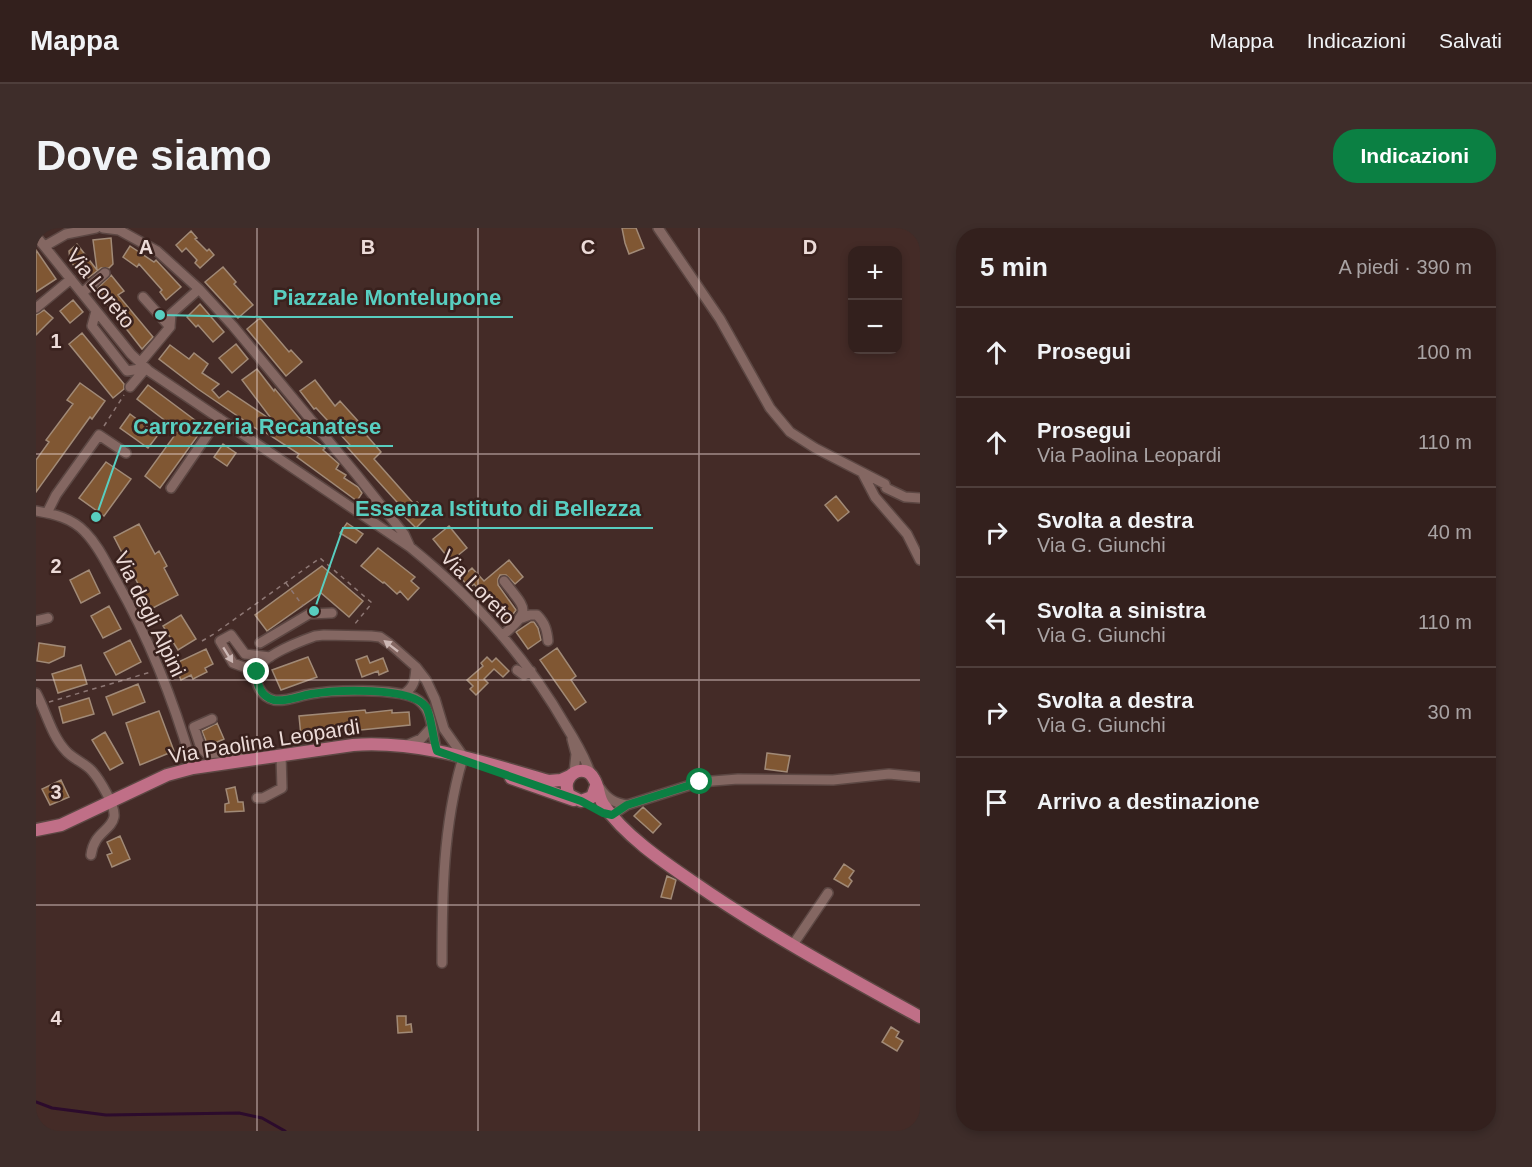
<!DOCTYPE html>
<html lang="it">
<meta charset="utf-8">
<style>
:root{--surface:#33201d;--page:#3e2d2a;--text:#f1f3f6;--muted:#a9a3a4;--line:#4e3e3b;--accent:#0b8043}
body{margin:0;font-family:Helvetica,sans-serif;background:var(--page);color:var(--text)}
.controls{position:absolute;right:18px;top:18px;display:grid;overflow:hidden;border-radius:12px;box-shadow:0 3px 9px #0003}
.controls button{width:54px;height:54px;display:grid;place-items:center;padding:0;border:0;border-bottom:2px solid var(--line);background:var(--surface);color:var(--text);font:30px sans-serif}
.stop{position:absolute;width:18px;height:18px;margin:-14px;border:4px solid #0b8043;border-radius:50%;background:#fff}
.stop.end{background:#0b8043;border-color:#fff;box-shadow:0 2px 6px #0008}
.list{margin:0;padding:0;list-style:none}
h2{display:flex;justify-content:space-between;align-items:center;height:78px;margin:0;padding:0 24px;font-size:26px}
h2 small{font-size:20px;font-weight:400;color:var(--muted)}
.list li{display:grid;grid-template-columns:39px 1fr auto;gap:18px;align-items:center;box-sizing:border-box;height:90px;padding:0 24px;border-top:2px solid var(--line)}
.list b{display:block;font-size:22px;white-space:nowrap}
.list p{margin:0;font-size:20px;white-space:nowrap;color:var(--muted)}
.list em{font-size:20px;font-style:normal;color:var(--muted)}
.icon{flex:none;width:33px;height:33px;fill:none;stroke:currentColor;stroke-width:2;stroke-linecap:round;stroke-linejoin:round}
.map{position:relative;flex:none;width:884px;height:903px;overflow:hidden;border-radius:24px}
header{display:flex;align-items:center;gap:36px;box-sizing:border-box;height:84px;padding:0 30px;background:var(--surface);border-bottom:2px solid var(--line)}
header strong{font-size:28px}
nav{display:flex;gap:33px;margin-inline-start:auto;font-size:21px}
.intro{display:flex;align-items:center;justify-content:space-between;box-sizing:border-box;height:144px;padding:0 36px}
h1{margin:0;font-size:42px}
.button{padding:15px 27px;border-radius:24px;background:var(--accent);color:#fff;font-size:21px;font-weight:700}
main{display:flex;gap:36px;padding:0 36px}
aside{flex:1;background:var(--surface);border-radius:24px;box-shadow:0 3px 9px #0003}
.map>svg:first-child{display:block}
.lines{fill:none;stroke-linecap:round;stroke-linejoin:round}
.stream{stroke:#2c0b2c;stroke-width:3}
.building{fill:#805733;stroke:#a18a77;stroke-width:1.5}
.minor-casing{stroke:#5c4743;stroke-width:12}
.major-casing{stroke:#5c4743;stroke-width:15}
.path{stroke:#8e7875;stroke-width:1.5;stroke-dasharray:4.5 4.5;stroke-linecap:butt}
.minor{stroke:#846762;stroke-width:9}
.major{stroke:#c06f87;stroke-width:12}
.oneway{fill:#cdb8b5}
.route{stroke:#0b8043;stroke-width:8}
.grid{fill:none;stroke:#ecdbd8;stroke-width:1.5;stroke-opacity:0.55}
.labels{text-anchor:middle;dominant-baseline:central;stroke-width:5;stroke-linejoin:round;paint-order:stroke}
.street-label{font-size:21px;fill:#ecdbd8;stroke:#39211d}
.grid-label{font-size:20px;text-anchor:middle;font-weight:bold;fill:#ecdbd8;stroke:#39211d;stroke-width:5;stroke-linejoin:round;paint-order:stroke}
.leader{fill:none;stroke:#58cec0;stroke-width:2}
.callout-dot{fill:#58cec0;stroke:#39211d;stroke-width:2}
.callout-label{font-size:22px;text-anchor:middle;font-weight:bold;fill:#58cec0;stroke:#39211d;stroke-width:5;stroke-linejoin:round;paint-order:stroke}
</style>
<header>
<strong>Mappa</strong>
<nav><a>Mappa</a><a>Indicazioni</a><a>Salvati</a></nav>
</header>
<div class="intro"><h1>Dove siamo</h1><a class="button">Indicazioni</a></div>
<main>
<div class="map">
<svg width="884" height="903" viewBox="0 0 884 903">
<rect width="100%" height="100%" fill="#442b27"/>
<g class="lines">
<path class="stream" d="M0,874L16,880L70,887L203,885L226,890L249,903"/>
</g>
<path class="building" d="M586,0H600L608,20L593,26L589,15Z
M155,3L161,10L159,11L171,23L173,21L178,27L164,40L159,35L161,32L150,20L146,24L140,17Z
M75,10L77,36L73,40H65L52,50L44,47L34,32L33,23L41,16L61,42L57,12Z
M94,18L118,34L120,32L145,59L130,72L124,64L126,62L103,36L101,39L87,29Z
M0,22L20,51L0,64Z
M187,39L200,54L198,56L217,77L202,90L169,54Z
M75,47L88,63L82,67L117,109L106,121L60,62Z
M37,72L47,84L34,95L24,83Z
M164,76L188,104L177,114L162,97L160,99L151,89Z
M8,82L17,90L0,107V87Z
M224,90L253,124L255,122L266,134L250,148L211,101Z
M46,105L88,156V161L77,170L33,116Z
M200,116L212,131L196,145L183,130Z
M134,117L153,131L158,125L172,136L166,145L183,156L176,162L183,170L192,163L237,193L206,152L221,141L238,163L239,161L272,201L267,205L289,220L287,222L303,236L300,241L310,247L308,250L322,259L326,265L321,273L261,229L263,226L229,204L228,206L162,161L123,131Z
M279,152L299,178L304,173L322,193L320,195L345,224L338,231L378,276L381,274L393,287L380,300L367,287L370,284L311,219L314,217L280,180L278,181L264,163Z
M44,155L69,173L56,191L54,189L0,264V232L13,214L10,212L37,176L31,172Z
M112,157L168,199L124,260L109,248L144,200L133,192L131,194L101,171Z
M94,186L122,207L112,220L84,200Z
M187,216L200,225L191,238L178,229Z
M70,234L95,251L68,288L43,270Z
M800,268L813,284L802,293L789,277Z
M311,295L327,306L320,315L304,305Z
M103,296L119,326L123,323L131,338L128,340L142,367L115,381L78,309Z
M413,298L431,320L415,333L397,311Z
M342,320L379,349L375,353L383,360L372,372L364,363L361,366L348,354L347,355L325,338Z
M473,332L487,349L479,356L470,347H464L462,351V357L480,382L472,393L438,356L434,360L425,350L436,340L448,353Z
M286,338L327,373L313,389L285,365L231,403L219,387Z
M53,342L64,365L45,375L34,352Z
M73,378L85,401L67,410L55,388Z
M145,387L160,411L142,422L127,398Z
M495,394H498L502,400L505,412L492,421L480,404Z
M94,412L105,434L80,447L68,425Z
M3,415L29,419L28,428L13,435L1,433Z
M521,420L540,448L535,452L550,474L539,482L504,432Z
M170,421L177,436L169,440L171,444L157,451L155,447L145,452L138,436Z
M331,428L334,435L347,430L352,443L343,447L342,443L326,449L320,432Z
M272,429L281,449L245,462L236,442Z
M451,429L456,434L460,430L473,443L467,449L458,441L448,451L452,455L440,467L434,461L437,458L431,452L447,438L445,435Z
M45,437L51,456L22,465L16,446Z
M102,456L109,474L77,487L70,469Z
M53,470L58,486L27,495L23,479Z
M329,482L330,485L356,482V485L373,484L374,497L265,508L263,488Z
M123,483L138,523L104,537L90,495Z
M181,495L188,511L172,518L166,503Z
M69,504L87,535L74,542L56,512Z
M731,525L754,528L751,544L729,541Z
M25,552L33,569L14,577L6,561Z
M199,559L202,574H207L208,583L189,584V576L193,575L190,561Z
M607,579L625,596L617,605L598,588Z
M84,608L94,631L76,639L71,627L76,625L71,614Z
M808,636L818,643L813,650L816,653L812,659L798,651Z
M631,648L640,652L635,671L625,669Z
M361,788H370V797L375,796L376,804L362,805Z
M855,799L863,804L860,809L867,813L861,823L846,814Z"/>
<g class="lines">
<g class="minor-casing">
<path id="minor" d="M67,0L83,2L121,23L163,61L197,98L320,246L368,306L374,319
M622,0L684,91L734,180L754,204L779,220L849,256L850,260L869,269L884,270
M0,8L95,126L113,143L374,319C436,369 490,428 530,498C540,514 549,529 555,547
M9,18L30,6L60,0
M46,65L69,45
M0,80L35,51
M60,83L56,98L91,143L110,140
M134,99L135,86L163,61
M104,135L134,99L107,69
M94,159L110,140
M827,246L839,269L871,306L884,332
M135,260L183,190
M0,283C18,286 36,290 49,304C63,318 71,337 81,354C115,414 138,473 157,540
M11,285L20,267L63,207L90,225
M486,390L494,387H501C509,395 511,402 512,413
M0,393L12,390
M466,408C496,381 491,383 468,353
M224,415L273,386L296,385
M481,442L488,447L495,443
M221,444L197,435L184,413L195,407L209,426L234,429
M0,465C10,483 15,507 30,523C37,531 49,535 56,543C63,551 80,578 78,589C75,603 58,604 55,627
M368,466C379,458 379,452 380,439
M176,491L158,499L165,520L171,526C188,524 198,525 213,532
M536,511L540,526L538,545
M371,517L385,511L395,500
M401,523C395,505 398,480 379,470C358,460 297,462 274,466C262,468 250,474 238,472C225,469 218,455 221,443C225,428 265,413 279,408L288,407L335,408L344,409L354,416L380,439L390,452L399,471L408,501L427,528
M564,560C571,571 579,575 591,577
M221,570H227L246,560L245,527
M576,587L591,577L664,554L702,551L797,552L853,546L884,549
M756,718L792,665
M406,735C406,668 407,598 426,533"/>
</g>
<g class="major-casing">
<path id="major" d="M475,550L538,572
M560,558L556,569L545,573L533,567C523,547 549,533 558,551C563,559 562,568 567,576C588,607 626,633 657,654C729,704 806,746 884,789
M0,602L25,597L131,547L157,540L317,517C384,512 449,535 513,553L525,552L534,548"/>
</g>
<path class="path" d="M72,82L81,75
M68,198L88,167
M250,355L267,378
M182,403L284,330L336,375L318,397
M166,413L178,406
M13,474L115,444"/>
<use href="#minor" class="minor"/>
<use href="#major" class="major"/>
</g>
<defs><path id="oneway-solid" d="M-6-.8H1V-3.2L6.5 0L1 3.2V.8H-6Z" transform="scale(1.5)"/></defs>
<g class="oneway">
<use href="#oneway-solid" transform="translate(355 418) rotate(-142)"/>
<use href="#oneway-solid" transform="translate(192 427) rotate(58)"/>
</g>
<g class="lines">
<path class="route" d="M221,444C220,456 225,469 238,472C251,474 263,468 275,466C299,462 375,458 390,479C395,486 397,512 401,523L545,573L567,585L576,587L591,577L664,554"/>
</g>
<path class="grid" d="M221,0V903M442,0V903M663,0V903M0,226H884M0,452H884M0,677H884"/>
<g class="labels">
<g class="street-label">
<text transform="translate(65 60) rotate(51)">Via Loreto</text>
<text transform="translate(442 359) rotate(45)">Via Loreto</text>
<text transform="translate(114 386) rotate(64)">Via degli Alpini</text>
<text transform="translate(228 513) rotate(-9)">Via Paolina Leopardi</text>
</g>
</g>
<g class="grid-label">
<text x="110" y="26">A</text>
<text x="332" y="26">B</text>
<text x="552" y="26">C</text>
<text x="774" y="26">D</text>
<text x="20" y="120">1</text>
<text x="20" y="345">2</text>
<text x="20" y="571">3</text>
<text x="20" y="797">4</text>
</g>
<path class="leader" d="M124 87L225 89H477M60 289L85 218H357M278 383L307 300H617"/>
<g class="callout-dot">
<circle cx="124" cy="87" r="6"/>
<circle cx="60" cy="289" r="6"/>
<circle cx="278" cy="383" r="6"/>
</g>
<g class="callout-label">
<text x="351" y="77">Piazzale Montelupone</text>
<text x="221" y="206">Carrozzeria Recanatese</text>
<text x="462" y="288">Essenza Istituto di Bellezza</text>
</g>
</svg>
<div class="controls">
<button>+</button>
<button>−</button>
</div>
<div class="stop" style="left:664px;top:554px"></div>
<div class="stop end" style="left:221px;top:444px"></div>
</div>
<aside>
<h2>5 min<small>A piedi · 390 m</small></h2>
<ul class="list">
<li><svg class="icon" aria-label="ahead" viewBox="0 0 24 24"><path d="M12 20V5M6 11l6-6 6 6"/></svg><div><b>Prosegui</b></div><em>100 m</em></li>
<li><svg class="icon" aria-label="ahead" viewBox="0 0 24 24"><path d="M12 20V5M6 11l6-6 6 6"/></svg><div><b>Prosegui</b><p>Via Paolina Leopardi</p></div><em>110 m</em></li>
<li><svg class="icon" aria-label="right" viewBox="0 0 24 24"><path d="M7 20v-9h11M14 6l5 5-5 5"/></svg><div><b>Svolta a destra</b><p>Via G. Giunchi</p></div><em>40 m</em></li>
<li><svg class="icon" aria-label="left" viewBox="0 0 24 24"><path d="M17 20v-9H6M10 6l-5 5 5 5"/></svg><div><b>Svolta a sinistra</b><p>Via G. Giunchi</p></div><em>110 m</em></li>
<li><svg class="icon" aria-label="right" viewBox="0 0 24 24"><path d="M7 20v-9h11M14 6l5 5-5 5"/></svg><div><b>Svolta a destra</b><p>Via G. Giunchi</p></div><em>30 m</em></li>
<li><svg class="icon" aria-label="arrive" viewBox="0 0 24 24"><path d="M6 21V4h12l-3 4 3 4H6"/></svg><div><b>Arrivo a destinazione</b></div></li>
</ul>
</aside>
</main>
